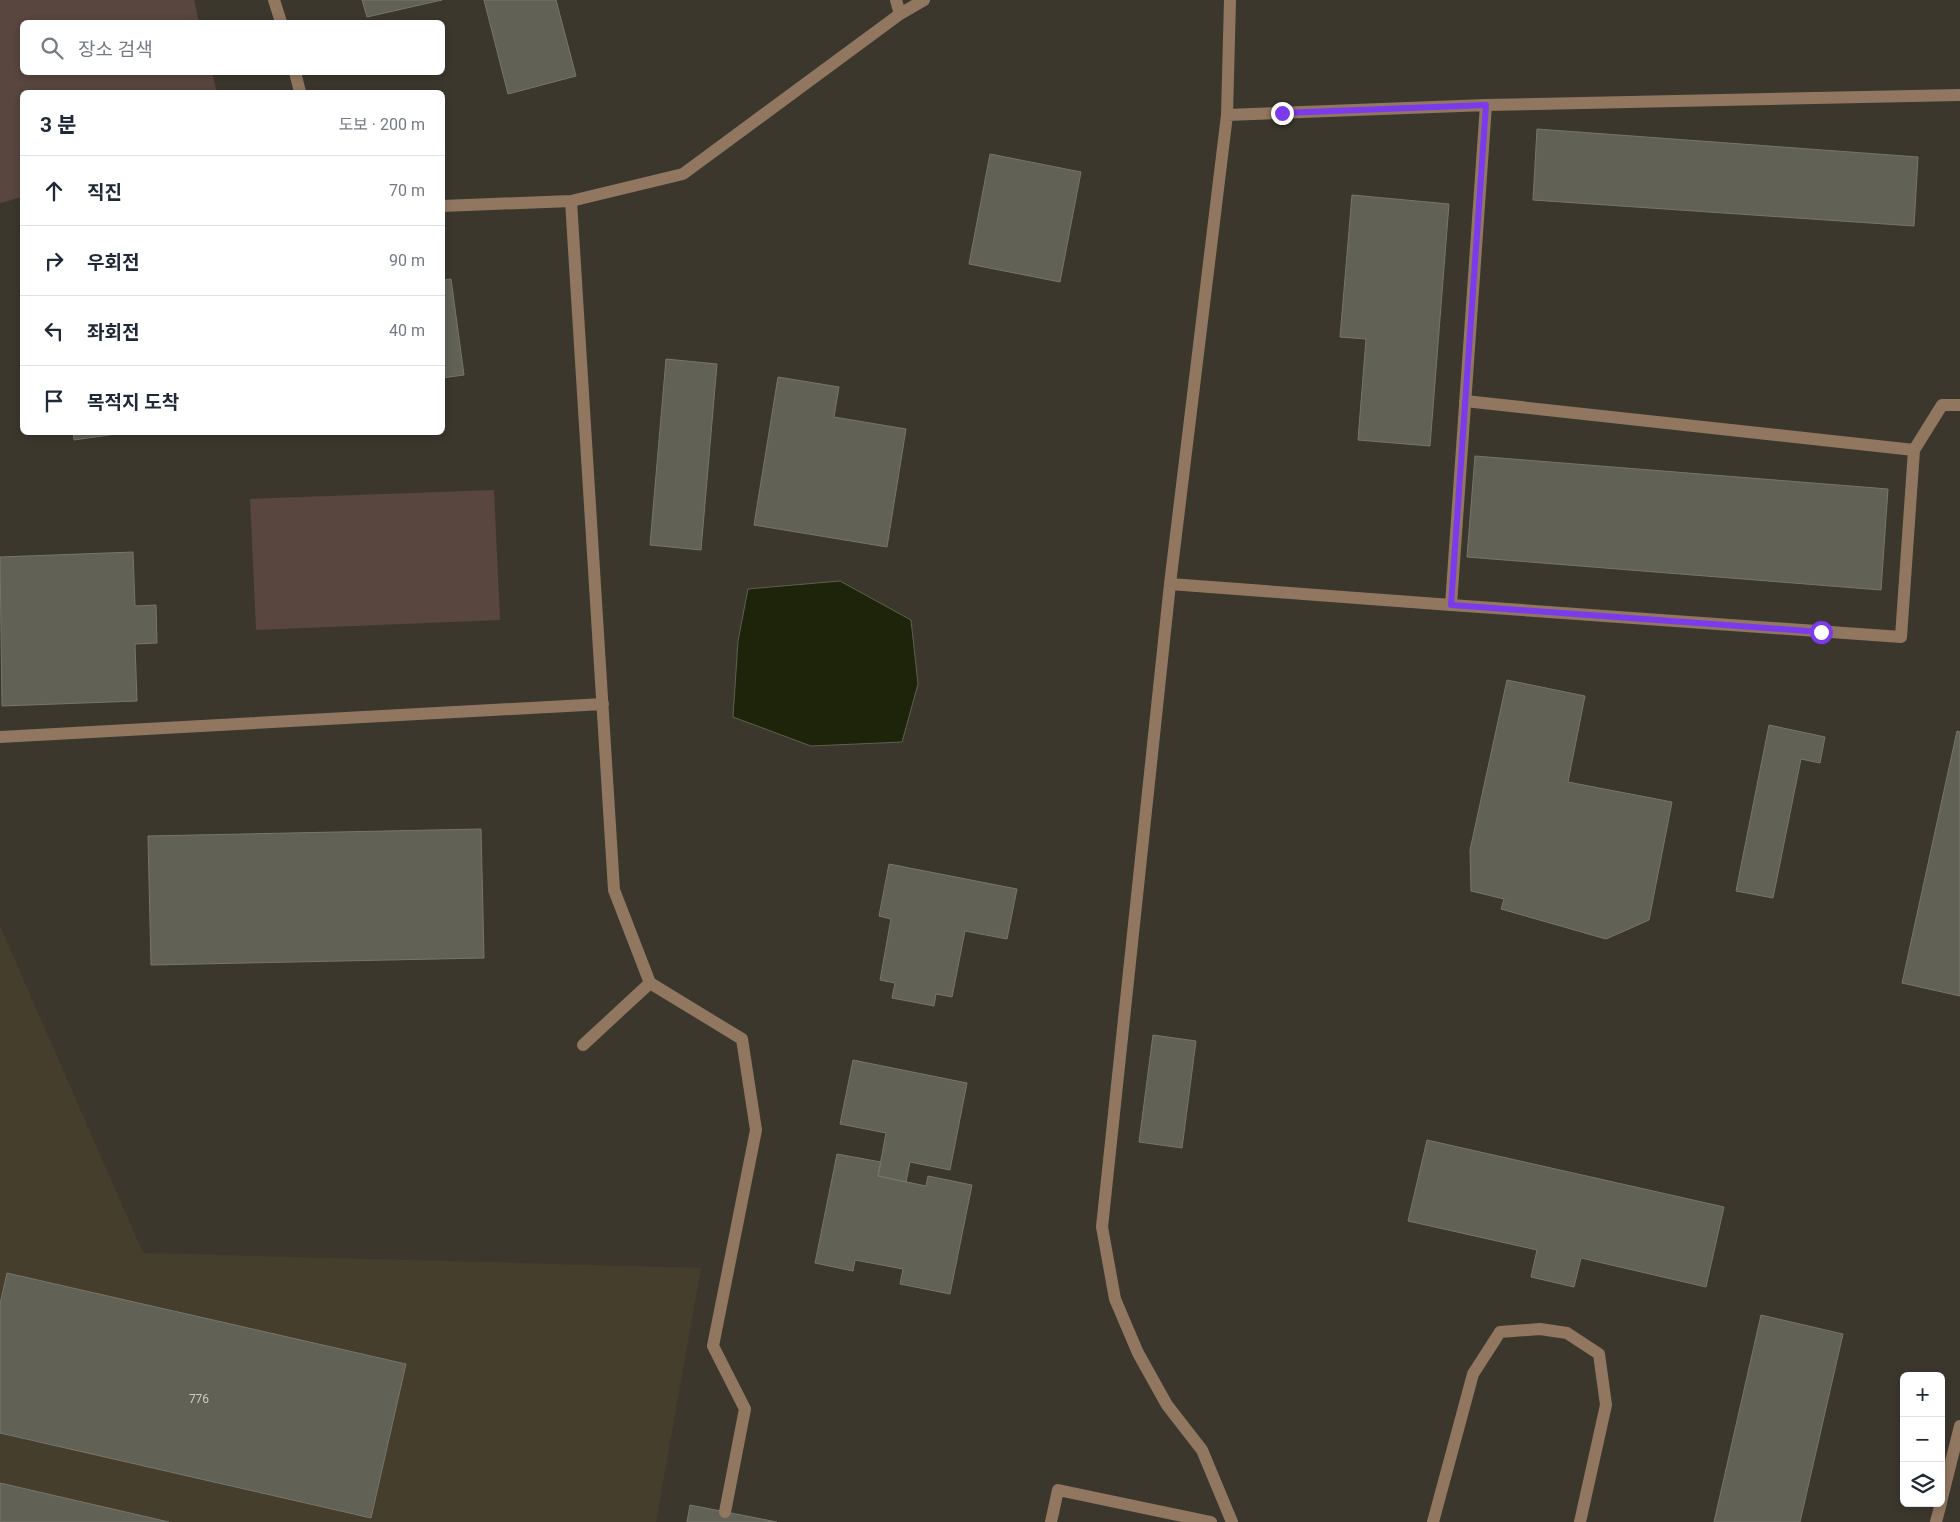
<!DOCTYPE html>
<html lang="ko">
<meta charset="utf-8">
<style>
:root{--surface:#fff;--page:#f6f6f7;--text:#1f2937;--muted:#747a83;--line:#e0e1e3}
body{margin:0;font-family:Roboto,"Noto Sans KR",sans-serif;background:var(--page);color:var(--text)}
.controls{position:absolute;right:15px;bottom:15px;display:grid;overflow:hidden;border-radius:8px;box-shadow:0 2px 8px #0003}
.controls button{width:45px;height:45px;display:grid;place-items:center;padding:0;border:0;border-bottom:1px solid var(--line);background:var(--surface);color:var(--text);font:25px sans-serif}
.stop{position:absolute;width:15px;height:15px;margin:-11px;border:4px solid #7c3aed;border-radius:50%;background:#fff}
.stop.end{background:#7c3aed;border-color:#fff;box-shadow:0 1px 5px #0008}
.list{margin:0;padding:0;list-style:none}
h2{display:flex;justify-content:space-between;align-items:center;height:65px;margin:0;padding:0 20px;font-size:21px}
h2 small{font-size:16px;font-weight:400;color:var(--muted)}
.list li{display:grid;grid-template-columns:32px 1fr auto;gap:15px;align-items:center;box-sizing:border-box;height:70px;padding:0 20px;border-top:1px solid var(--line)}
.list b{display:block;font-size:19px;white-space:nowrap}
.list em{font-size:16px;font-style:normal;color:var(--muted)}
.icon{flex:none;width:28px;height:28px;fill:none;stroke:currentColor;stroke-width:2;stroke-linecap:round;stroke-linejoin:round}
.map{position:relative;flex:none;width:1960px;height:1522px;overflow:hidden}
.search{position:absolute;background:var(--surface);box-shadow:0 2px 8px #0003;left:20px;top:20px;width:425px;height:55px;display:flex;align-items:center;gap:12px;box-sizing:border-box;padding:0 18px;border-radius:8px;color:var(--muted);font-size:19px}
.panel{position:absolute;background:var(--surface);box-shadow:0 2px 8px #0003;left:20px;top:90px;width:425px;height:345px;border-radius:8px}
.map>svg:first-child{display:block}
.built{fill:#463e2d}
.green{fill:#58463f}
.water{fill:#1d240a;stroke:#5d614d}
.building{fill:#626155;stroke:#77766a}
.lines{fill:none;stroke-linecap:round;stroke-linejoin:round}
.minor{stroke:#917760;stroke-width:12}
.route{stroke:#7c3aed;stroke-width:6}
.labels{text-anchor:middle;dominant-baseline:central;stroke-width:4;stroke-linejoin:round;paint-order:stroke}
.number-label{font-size:12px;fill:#ceccc3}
</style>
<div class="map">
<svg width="1960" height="1522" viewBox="0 0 1960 1522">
<rect width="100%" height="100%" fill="#3c372d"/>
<path class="built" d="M0,926L143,1253L701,1268L656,1522H0Z"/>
<path class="green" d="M0,0H194L199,22H22V72L212,73L217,92H22V197L0,203Z
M494,490L500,620L256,630L250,499Z"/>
<path class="water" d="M840,581L911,620L918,684L902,742L811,746L733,717L738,641L748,589Z"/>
<path class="building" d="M362,0H442L367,17Z
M484,0H556L576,76L508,94Z
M1537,129L1918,157L1914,226L1533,200Z
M990,154L1081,172L1060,282L969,264Z
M1352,195L1449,204L1430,446L1358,440L1366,339L1340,337Z
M451,279L464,375L442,378V280Z
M666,359L717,364L701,550L650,545Z
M778,377L839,387L834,417L906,429L887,547L754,525Z
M73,432H130L74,440Z
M1475,456L1888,489L1881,590L1467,557Z
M133,552L135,606L156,605L157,643L135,644L137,701L2,706L0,557Z
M1507,680L1585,696L1568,782L1672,802L1649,920L1606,939L1501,909L1504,899L1471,891L1470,850Z
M1769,725L1825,737L1820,763L1801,759L1773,898L1736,891Z
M1957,731L1960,732V996L1902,983Z
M481,829L484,958L151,965L148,836Z
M889,864L1017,889L1007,939L965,931L952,997L936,994L934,1006L892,998L895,983L880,980L891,919L879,916Z
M1153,1035L1196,1041L1182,1148L1139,1142Z
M853,1060L967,1083L950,1170L910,1162L906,1182L878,1176L886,1133L840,1124Z
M1427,1140L1724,1207L1706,1287L1581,1258L1574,1287L1531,1277L1537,1250L1408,1221Z
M837,1154L881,1162L878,1176L926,1186L928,1176L972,1185L950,1294L900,1284L903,1269L855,1260L853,1271L815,1263Z
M7,1273L406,1364L371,1518L0,1433V1304Z
M1761,1315L1843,1334L1800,1522H1714Z
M0,1483L169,1522H0Z
M690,1505L777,1522H687Z"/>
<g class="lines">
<path class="minor" d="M274,0L281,22
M896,0L900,14
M1230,0L1227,115L1170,584L1102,1227L1115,1299L1138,1353L1167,1405L1202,1450L1232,1522
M295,72L300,92
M1227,115L1486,105L1960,95
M571,201L614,890L650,983L742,1039L756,1130L713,1346L745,1409L725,1512
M442,206L571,201L683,174L900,14L924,0
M1465,401L1914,450L1942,405H1960
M1170,584L1451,605L1486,105
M1451,605L1901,637L1914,450
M0,737L603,704
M583,1045L650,983
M1941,1502L1960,1426
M1051,1522L1058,1490L1211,1522
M1433,1522L1473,1374L1500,1332L1540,1329L1567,1333L1599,1354L1606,1405L1580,1522
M1936,1522L1941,1503"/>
</g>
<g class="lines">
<path class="route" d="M1282,113L1486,105L1451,605L1821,632"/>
</g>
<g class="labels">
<g class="number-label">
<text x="199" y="1399">776</text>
</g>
</g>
</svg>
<div class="controls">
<button>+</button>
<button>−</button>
<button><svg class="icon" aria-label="layers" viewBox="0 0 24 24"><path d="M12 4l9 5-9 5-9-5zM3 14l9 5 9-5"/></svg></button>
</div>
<div class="stop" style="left:1821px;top:632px"></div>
<div class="stop end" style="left:1282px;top:113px"></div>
<div class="search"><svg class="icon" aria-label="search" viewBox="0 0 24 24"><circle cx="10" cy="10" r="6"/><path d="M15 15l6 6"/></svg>장소 검색</div>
<section class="panel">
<h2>3 분<small>도보 · 200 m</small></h2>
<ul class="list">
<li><svg class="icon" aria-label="ahead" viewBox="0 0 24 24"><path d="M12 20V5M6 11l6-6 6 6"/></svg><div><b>직진</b></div><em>70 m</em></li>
<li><svg class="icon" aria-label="right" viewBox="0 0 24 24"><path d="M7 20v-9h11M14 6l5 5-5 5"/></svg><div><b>우회전</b></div><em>90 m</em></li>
<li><svg class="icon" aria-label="left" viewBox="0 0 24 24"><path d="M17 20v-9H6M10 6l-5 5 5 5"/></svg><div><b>좌회전</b></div><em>40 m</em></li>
<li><svg class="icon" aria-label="arrive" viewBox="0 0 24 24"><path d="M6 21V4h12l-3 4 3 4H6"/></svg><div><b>목적지 도착</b></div></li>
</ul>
</section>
</div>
